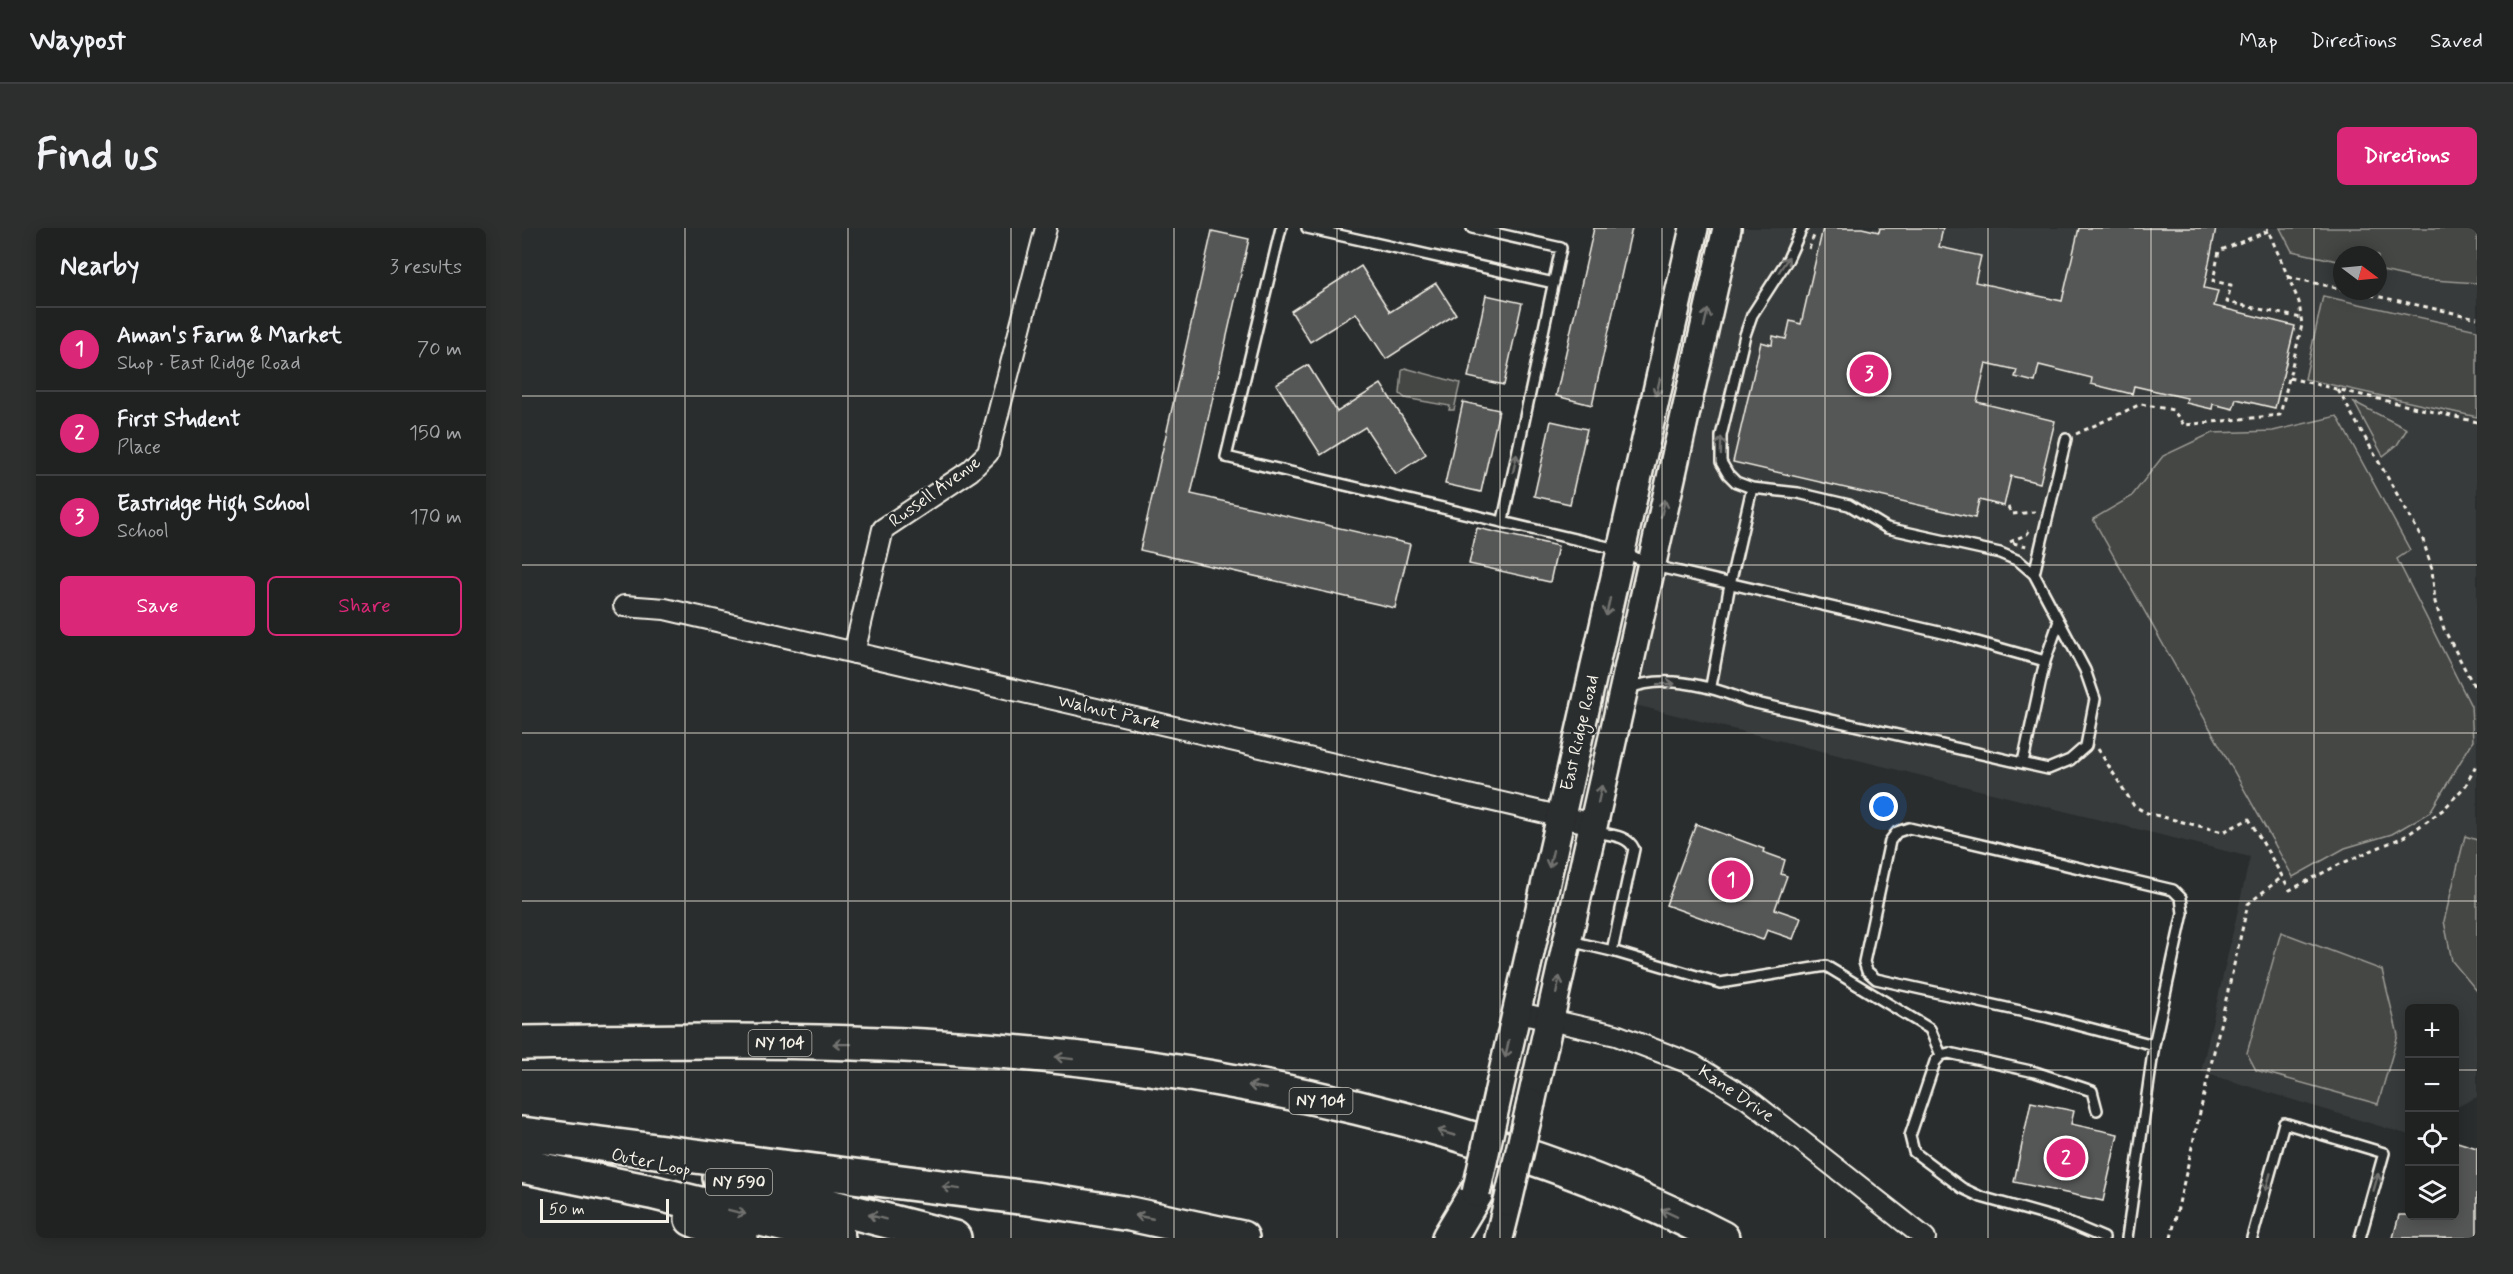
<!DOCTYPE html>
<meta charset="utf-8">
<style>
:root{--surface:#202222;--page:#2d2f2f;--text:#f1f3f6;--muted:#a2a4a5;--line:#3d3f40;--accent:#db2777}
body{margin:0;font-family:Mynerve,sans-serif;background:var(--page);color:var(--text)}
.controls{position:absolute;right:18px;bottom:18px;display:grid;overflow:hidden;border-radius:9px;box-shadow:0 3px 15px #0003}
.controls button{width:54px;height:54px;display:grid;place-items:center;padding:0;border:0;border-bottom:2px solid var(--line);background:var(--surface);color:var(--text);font:30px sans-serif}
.compass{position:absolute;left:1811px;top:18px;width:54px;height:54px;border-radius:50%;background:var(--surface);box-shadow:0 3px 15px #0003;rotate:106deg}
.scale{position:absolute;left:18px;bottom:15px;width:129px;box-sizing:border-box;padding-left:6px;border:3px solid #f4f1e8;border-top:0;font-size:16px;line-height:21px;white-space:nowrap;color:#f4f1e8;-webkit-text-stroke:4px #2a2d2e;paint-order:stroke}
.you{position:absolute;left:1362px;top:579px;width:21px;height:21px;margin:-15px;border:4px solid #fff;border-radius:50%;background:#1a73e8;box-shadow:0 0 0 9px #1a73e833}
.badge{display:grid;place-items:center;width:39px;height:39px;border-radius:50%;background:var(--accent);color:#fff;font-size:20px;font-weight:700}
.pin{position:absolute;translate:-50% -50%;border:3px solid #fff;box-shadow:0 2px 6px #0006}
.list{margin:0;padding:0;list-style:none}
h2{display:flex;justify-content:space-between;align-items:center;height:78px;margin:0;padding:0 24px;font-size:26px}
h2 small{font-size:20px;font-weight:400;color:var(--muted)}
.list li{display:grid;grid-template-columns:39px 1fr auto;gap:18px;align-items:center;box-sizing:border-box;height:84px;padding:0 24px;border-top:2px solid var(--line)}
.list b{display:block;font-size:22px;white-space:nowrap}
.list p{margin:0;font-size:20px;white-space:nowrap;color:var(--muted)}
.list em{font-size:20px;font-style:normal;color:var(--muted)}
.actions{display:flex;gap:12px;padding:18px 24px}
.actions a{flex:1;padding:14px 0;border:2px solid var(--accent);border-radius:9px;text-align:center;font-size:21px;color:var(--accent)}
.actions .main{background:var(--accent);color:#fff}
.icon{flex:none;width:33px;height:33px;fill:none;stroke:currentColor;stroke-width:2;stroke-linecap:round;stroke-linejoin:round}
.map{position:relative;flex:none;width:1955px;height:1010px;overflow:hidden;border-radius:9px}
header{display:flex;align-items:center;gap:36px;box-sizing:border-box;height:84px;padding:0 30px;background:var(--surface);border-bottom:2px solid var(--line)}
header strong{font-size:28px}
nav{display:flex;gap:33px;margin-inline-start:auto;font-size:21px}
.intro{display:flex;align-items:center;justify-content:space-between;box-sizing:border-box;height:144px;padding:0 36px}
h1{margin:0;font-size:42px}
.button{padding:15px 27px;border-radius:9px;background:var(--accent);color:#fff;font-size:21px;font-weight:700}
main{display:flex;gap:36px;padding:0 36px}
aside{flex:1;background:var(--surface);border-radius:9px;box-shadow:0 3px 15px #0003}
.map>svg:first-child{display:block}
.built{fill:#373a3a;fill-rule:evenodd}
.green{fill:#444645;stroke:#9c9c96;stroke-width:1.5}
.building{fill:#555756;stroke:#f4f1e8;stroke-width:1.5}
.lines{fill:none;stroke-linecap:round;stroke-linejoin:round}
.service-casing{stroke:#f4f1e8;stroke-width:14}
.minor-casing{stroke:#f4f1e8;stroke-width:24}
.secondary-casing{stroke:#f4f1e8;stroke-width:32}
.motorway-casing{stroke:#f4f1e8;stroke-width:38}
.path{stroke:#f4f1e8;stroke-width:3;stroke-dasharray:4.5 4.5;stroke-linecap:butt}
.service{stroke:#2a2d2e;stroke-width:9}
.minor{stroke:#2a2d2e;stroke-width:20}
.secondary{stroke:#2a2d2e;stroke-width:27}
.motorway{stroke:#2a2d2e;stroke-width:33}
.secondary-bridge-casing{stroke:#f4f1e8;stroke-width:32;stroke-linecap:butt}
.secondary-bridge{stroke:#2a2d2e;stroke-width:27}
.oneway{stroke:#71726f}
.grid{fill:none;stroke:#f4f1e8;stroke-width:1.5;stroke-opacity:0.55}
.labels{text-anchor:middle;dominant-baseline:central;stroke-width:5;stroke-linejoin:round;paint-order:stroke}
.shield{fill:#2a2d2e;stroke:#b7b6b0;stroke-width:1.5}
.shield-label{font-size:16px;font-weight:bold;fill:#f4f1e8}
.street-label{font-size:18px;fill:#f4f1e8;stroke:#2a2d2e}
</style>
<header>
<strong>Waypost</strong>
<nav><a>Map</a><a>Directions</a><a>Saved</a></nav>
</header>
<div class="intro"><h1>Find us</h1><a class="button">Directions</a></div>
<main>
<aside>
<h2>Nearby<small>3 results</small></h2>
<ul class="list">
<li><span class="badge">1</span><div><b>Aman's Farm &amp; Market</b><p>Shop · East Ridge Road</p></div><em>70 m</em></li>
<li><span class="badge">2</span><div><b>First Student</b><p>Place</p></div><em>150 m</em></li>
<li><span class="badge">3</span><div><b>Eastridge High School</b><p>School</p></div><em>170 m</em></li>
</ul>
<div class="actions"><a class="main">Save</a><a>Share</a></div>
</aside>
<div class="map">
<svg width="1955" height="1010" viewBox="0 0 1955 1010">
<rect width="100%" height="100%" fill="#2a2d2e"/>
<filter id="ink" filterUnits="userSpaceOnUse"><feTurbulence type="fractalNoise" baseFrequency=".0167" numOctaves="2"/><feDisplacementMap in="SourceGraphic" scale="12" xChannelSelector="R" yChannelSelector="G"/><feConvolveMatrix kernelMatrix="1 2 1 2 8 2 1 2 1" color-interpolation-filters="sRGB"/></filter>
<g filter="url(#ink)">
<path class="built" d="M1218,0H1955V869L1933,880L1932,780H1888L1887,907L1679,844L1728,629L1109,476ZM1820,27H1856V63H1820Z"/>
<path class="green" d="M1758,0H1955V55L1896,51L1856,42V27H1820V34L1770,23Z
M1801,68L1955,102V189L1783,151Z
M883,140L938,155L932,182H927L928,178L883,170L878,166L880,143Z
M1832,174L1885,201L1875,217L1861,228Z
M1815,188L1888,322L1875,331L1949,478L1951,513L1908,584L1870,606L1823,620L1771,649L1571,291L1609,269L1641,228L1690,205L1751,203Z
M1943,608L1955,612V763L1930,733L1922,693Z
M1759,704L1860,742L1876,807L1856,876L1734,842L1725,825Z"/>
<path class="building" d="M1072,0H1110L1070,177L1034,168Z
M1301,0H1340L1357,4L1358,0H1421L1417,19L1459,28L1453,54L1540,73L1557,0H1694L1682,60L1696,63L1692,78L1773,98L1753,180L1714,171L1711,181L1691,176L1690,181L1664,175L1665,170L1612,158L1610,166L1569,156L1570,150L1517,137L1513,154L1493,149L1495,142L1464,135L1455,174L1533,193L1518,255L1489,248L1482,278L1457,272L1453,290L1211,234L1239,114L1250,117L1251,108L1264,111L1268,93L1279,96Z
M690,3L727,11L669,266L888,316L873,380L618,322Z
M839,38L868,84L914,55L934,86L864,131L834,85L788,114L769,83Z
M964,67L1000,75L982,157L946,149Z
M786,137L815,184L859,156L904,226L874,246L843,199L799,227L754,156Z
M941,174L977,182L959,264L923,256Z
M1029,193L1065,201L1048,276L1012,268Z
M955,300L1036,318L1028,354L947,336Z
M1174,596L1242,621L1241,624L1263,632L1259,646L1265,648L1253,681L1279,690L1271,711L1245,702L1241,712L1144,677Z
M1509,874L1552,883L1549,896L1596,906L1581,973L1492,954Z
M1932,913L1955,920V1010H1871L1877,987H1932Z"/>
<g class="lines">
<g class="service-casing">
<path id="service" d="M759,0L704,229L1099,322L1128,337L1434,408L1523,433
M785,0L1032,55
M950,0L1039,20L981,292
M1280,0L1266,31L1230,87L1223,107L1199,208V234L1206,246L1214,254L1230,260L1276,265L1327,277L1365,300L1478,325L1497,333L1512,346L1537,393
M1512,346L1544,211
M1189,458L1208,356L1230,260
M1105,461C1143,445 1189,458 1225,473L1526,541L1548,532L1564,518L1573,471L1563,442L1537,393L1523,433L1501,534
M1048,713L1090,723L1112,621C1106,607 1087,607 1073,604
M1090,723L1198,755L1304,738L1408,801L1419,827
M1575,882L1570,863L1513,844L1427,825L1419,827L1413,834L1388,908L1392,924L1440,960L1459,969L1537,991L1582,1010
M1605,1010L1632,817L1661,685L1659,670L1651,662L1387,600L1375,604L1368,613L1342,734L1345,743L1354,751L1525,789L1632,817
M1730,1010L1762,895L1862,925L1838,1010"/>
</g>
<g class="minor-casing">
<path id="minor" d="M102,378L143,381L1071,596
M332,425L361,301L448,243L466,225L524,0
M993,784L1094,807L1170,836L1226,871L1403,1010"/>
</g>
<g class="secondary-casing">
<path id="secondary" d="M976,866L1172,0
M1009,875L1205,0
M977,1010L986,974"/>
</g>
<g class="motorway-casing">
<path id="motorway" d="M0,815C150,813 301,810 450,821C695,838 982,897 1200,1010
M0,906L513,971L608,986L720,1010
M0,938L129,964L316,1010
M198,950L432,1010
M170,991L219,1010
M927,1010L954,965"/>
</g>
<path class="path" d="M1746,3L1697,23L1691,53L1709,57L1705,74L1779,90
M1287,21L1293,5
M1766,49L1820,61
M1831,63L1955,90
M1767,150L1955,194
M1816,162L1901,312L1910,341L1913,374L1922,401L1955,464
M1554,206L1619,176L1651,182L1662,197L1758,187L1780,97L1777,74L1745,0
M1486,279L1490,286L1513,284
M1488,314L1505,306L1509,300
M1491,315L1505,318
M1576,521L1612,578L1625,585L1701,604L1727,591L1768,662L1818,636L1884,608L1922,581L1944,557L1955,535
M1649,1010L1726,676L1760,649"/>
<use href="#service" class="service"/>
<use href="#minor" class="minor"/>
<use href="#secondary" class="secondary"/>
<use href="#motorway" class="motorway"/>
<g class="secondary-bridge-casing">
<path id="secondary-bridge" d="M954,965L976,866
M986,974L1009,875"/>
</g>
<use href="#secondary-bridge" class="secondary-bridge"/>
</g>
<defs><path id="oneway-shaft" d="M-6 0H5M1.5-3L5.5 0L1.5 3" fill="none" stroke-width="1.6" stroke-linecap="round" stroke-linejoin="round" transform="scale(1.5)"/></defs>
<g class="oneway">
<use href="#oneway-shaft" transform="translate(1262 36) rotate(-57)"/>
<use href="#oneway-shaft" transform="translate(1184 90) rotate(-77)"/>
<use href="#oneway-shaft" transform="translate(1136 159) rotate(103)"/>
<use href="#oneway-shaft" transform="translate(1199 218) rotate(-89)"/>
<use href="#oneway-shaft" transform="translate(993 235) rotate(-78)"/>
<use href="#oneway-shaft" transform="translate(1141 280) rotate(-77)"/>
<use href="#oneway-shaft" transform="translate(1086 379) rotate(103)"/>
<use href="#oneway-shaft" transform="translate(1144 456) rotate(-2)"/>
<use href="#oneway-shaft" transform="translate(1078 566) rotate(-78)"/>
<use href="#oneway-shaft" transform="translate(1029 631) rotate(103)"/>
<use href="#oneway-shaft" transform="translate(1036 757) rotate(-78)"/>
<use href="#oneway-shaft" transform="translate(320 816) rotate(-179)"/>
<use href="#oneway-shaft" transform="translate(985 821) rotate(102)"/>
<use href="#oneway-shaft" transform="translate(542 830) rotate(-173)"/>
<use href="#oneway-shaft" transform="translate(735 859) rotate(-169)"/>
<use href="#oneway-shaft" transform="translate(924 905) rotate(-164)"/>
<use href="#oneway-shaft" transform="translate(1746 954) rotate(106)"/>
<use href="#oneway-shaft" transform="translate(1854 954) rotate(-74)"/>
<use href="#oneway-shaft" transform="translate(429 960) rotate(-173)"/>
<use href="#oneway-shaft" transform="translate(215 984) rotate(14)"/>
<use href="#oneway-shaft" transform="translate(1147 985) rotate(-155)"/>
<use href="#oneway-shaft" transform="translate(355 989) rotate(-165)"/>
<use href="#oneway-shaft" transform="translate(622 989) rotate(-169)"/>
</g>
</g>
<path class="grid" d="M163,0V1010M326,0V1010M489,0V1010M652,0V1010M815,0V1010M978,0V1010M1140,0V1010M1303,0V1010M1466,0V1010M1629,0V1010M1792,0V1010M0,168H1955M0,337H1955M0,505H1955M0,673H1955M0,842H1888M1932,842H1955"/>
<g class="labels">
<g class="shield">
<rect x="226.5" y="802" width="63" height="26" rx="4.5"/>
<rect x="767.5" y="860" width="63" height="26" rx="4.5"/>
<rect x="184" y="941" width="66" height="26" rx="4.5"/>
</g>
<g class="shield-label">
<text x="258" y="815">NY 104</text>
<text x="799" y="873">NY 104</text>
<text x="217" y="954">NY 590</text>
</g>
<g class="street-label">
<text transform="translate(413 264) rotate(-36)">Russell Avenue</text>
<text transform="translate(587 484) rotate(13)">Walnut Park</text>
<text transform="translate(1058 505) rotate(-77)">East Ridge Road</text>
<text transform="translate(1214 866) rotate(34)">Kane Drive</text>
<text transform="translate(129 935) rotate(12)">Outer Loop</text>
</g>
</g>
</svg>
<div class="controls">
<button>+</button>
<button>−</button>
<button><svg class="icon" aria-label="locate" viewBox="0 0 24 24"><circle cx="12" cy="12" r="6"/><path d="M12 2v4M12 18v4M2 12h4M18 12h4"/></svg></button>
<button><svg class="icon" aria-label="layers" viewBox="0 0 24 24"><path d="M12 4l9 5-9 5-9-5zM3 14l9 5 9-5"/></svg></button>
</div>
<svg class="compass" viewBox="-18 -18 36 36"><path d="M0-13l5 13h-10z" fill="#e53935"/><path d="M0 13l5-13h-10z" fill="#a2a4a5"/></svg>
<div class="scale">50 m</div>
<div class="you"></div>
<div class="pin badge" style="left:1209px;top:652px">1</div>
<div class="pin badge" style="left:1544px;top:930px">2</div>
<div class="pin badge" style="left:1347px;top:146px">3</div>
</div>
</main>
